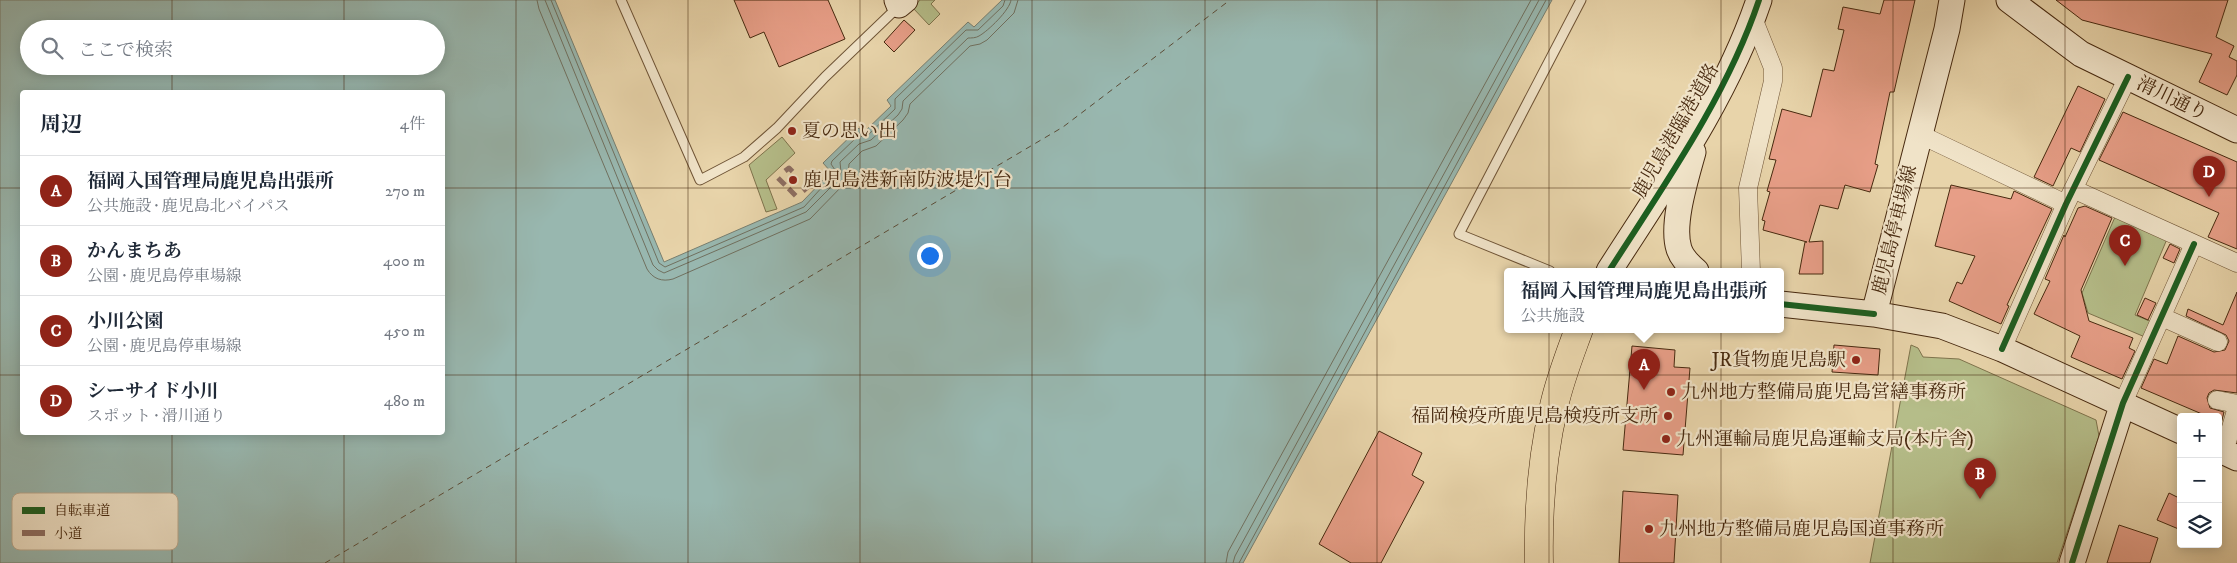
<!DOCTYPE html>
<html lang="ja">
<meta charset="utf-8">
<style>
:root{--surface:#fff;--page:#f6f6f7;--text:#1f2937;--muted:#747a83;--line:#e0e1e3;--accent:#8f2418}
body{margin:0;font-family:"IM FELL DW Pica","Noto Serif JP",serif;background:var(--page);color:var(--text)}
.controls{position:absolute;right:15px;bottom:15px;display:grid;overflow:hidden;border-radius:5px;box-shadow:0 2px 12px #0003}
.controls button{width:45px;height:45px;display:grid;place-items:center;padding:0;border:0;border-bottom:1px solid var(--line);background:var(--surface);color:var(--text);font:25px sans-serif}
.you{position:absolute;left:929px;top:255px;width:18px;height:18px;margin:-12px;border:4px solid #fff;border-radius:50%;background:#1a73e8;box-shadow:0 0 0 8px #1a73e833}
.badge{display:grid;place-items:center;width:32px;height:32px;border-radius:50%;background:var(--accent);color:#fff;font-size:16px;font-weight:700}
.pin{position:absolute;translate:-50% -41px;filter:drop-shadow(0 1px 2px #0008)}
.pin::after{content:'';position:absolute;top:26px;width:18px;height:15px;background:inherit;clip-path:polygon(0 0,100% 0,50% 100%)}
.popup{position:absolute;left:1504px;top:268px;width:280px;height:65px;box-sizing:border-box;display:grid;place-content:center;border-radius:5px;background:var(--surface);filter:drop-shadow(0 1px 4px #0005);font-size:16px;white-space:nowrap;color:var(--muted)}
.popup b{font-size:19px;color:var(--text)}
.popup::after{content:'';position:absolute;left:50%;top:100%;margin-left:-10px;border:10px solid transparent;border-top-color:var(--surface)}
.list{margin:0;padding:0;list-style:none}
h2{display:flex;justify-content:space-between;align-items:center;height:65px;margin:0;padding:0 20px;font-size:21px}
h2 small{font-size:16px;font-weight:400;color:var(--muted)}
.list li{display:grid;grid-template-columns:32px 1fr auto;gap:15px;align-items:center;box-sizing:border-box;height:70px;padding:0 20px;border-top:1px solid var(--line)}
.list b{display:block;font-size:19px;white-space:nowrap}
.list p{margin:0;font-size:16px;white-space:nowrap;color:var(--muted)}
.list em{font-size:16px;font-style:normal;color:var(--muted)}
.icon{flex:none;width:28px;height:28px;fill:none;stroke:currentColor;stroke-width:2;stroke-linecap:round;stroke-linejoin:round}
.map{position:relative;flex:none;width:2237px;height:563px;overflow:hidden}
.search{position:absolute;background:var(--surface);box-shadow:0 2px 12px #0003;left:20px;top:20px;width:425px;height:55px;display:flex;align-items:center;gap:12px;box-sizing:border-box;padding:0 18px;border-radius:28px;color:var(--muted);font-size:19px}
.panel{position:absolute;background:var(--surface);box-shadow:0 2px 12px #0003;left:20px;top:90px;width:425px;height:345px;border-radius:5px}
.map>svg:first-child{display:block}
.green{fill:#b5bd89;stroke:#7e734c}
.water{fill:#98b7af;stroke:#787e6f;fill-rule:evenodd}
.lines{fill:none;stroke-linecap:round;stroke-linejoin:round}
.shore{stroke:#70705f;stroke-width:1}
.ferry{stroke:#5b4c37;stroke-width:1;stroke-dasharray:6 5;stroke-linecap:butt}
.building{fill:#e79e87;stroke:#47290f}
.lane-casing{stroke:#6f5436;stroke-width:11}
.street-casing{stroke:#6f5436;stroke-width:19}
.secondary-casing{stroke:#47290f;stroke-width:27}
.highway-casing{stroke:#47290f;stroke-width:29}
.lane{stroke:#f0e3c8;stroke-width:9}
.street{stroke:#f0e3c8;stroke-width:18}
.secondary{stroke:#f0e3c8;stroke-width:25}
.highway{stroke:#e8d4aa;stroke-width:28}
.quiet{stroke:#8d6e63;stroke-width:5;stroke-dasharray:10 5;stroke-linecap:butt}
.cycleway-casing{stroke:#f0e3c8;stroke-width:9}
.cycleway{stroke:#1b5e20;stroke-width:6}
.grid{fill:none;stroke:#47290f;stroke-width:1;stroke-opacity:0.55}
.poi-dot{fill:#8f2418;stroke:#f0e3c8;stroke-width:2}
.labels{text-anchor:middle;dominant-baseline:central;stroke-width:4.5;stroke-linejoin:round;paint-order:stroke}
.street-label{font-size:19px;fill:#47290f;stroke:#f0e3c8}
.poi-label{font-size:19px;fill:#47290f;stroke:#f0e3c8;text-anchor:start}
.key{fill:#f0e3c8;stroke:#bdab90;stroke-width:1}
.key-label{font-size:14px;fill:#47290f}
</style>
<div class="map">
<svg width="2237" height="563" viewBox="0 0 2237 563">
<rect width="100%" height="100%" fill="#e8d4aa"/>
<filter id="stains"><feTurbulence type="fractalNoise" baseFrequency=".004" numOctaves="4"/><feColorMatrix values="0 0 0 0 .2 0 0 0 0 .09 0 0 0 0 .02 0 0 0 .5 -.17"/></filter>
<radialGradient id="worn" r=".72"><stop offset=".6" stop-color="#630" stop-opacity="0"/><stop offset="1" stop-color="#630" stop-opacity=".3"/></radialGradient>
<path class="green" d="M920,0H935L931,4L940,14L929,25L913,8Z
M782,137L795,153L766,180L777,209L766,212L749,165Z
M2115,217L2167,239L2135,315L2152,322L2145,337L2088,313L2082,293Z
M1911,345L1918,348L1923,357L1959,359L2096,420L2099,436L2057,563H1870Z"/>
<path class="water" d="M0,0H555L664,262L802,202L831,172L823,163L859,128L863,133L891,106L887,100L968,22L974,27L1002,0H1552L1243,563H0ZM29,29H436V66H29ZM22,92H442V432H22Z"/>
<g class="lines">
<path class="shore" d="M537,0L539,9L647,269C653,279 662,282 673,279L810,219L845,183L848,176L849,164L862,151L876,146L903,120L908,113L910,104L970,46L980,44L987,40L1014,13L1018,0
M545,0L653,265L658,270L664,273L806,212L839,179L841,172L840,162L859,144L871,140L898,115L902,109L903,101L968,38C971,38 976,38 979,36C988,31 1010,10 1011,0
M551,0L659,263L665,267L804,207L834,174L835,170L831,164L832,161L857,137L867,136L895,109V99L966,30H978L1003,6L1005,0
M1226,563L1228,552L1531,0
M1233,563L1235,556L1539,0
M1239,563L1546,0"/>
<path class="ferry" d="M325,563L1063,127L1230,0"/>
</g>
<path class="building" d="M734,0H828L845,39L779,67L764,32L750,38Z
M1884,0H1915L1894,92H1890L1875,164L1878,165L1870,192L1845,185L1838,209L1820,205L1809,242L1823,241V274H1799L1805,242H1807L1763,230L1765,221L1762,220L1770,192L1767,191L1776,160L1769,159L1782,109L1811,117L1823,69L1834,71L1844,30L1838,29L1843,7L1880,14Z
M2056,0H2228L2216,37L2234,46L2229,57L2237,61V75L2227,95L2199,82L2212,54L2082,20Z
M904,20L915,30L894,52L884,42Z
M2078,86L2105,99L2080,152L2071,148L2053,186L2034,177Z
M2123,112L2237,162V249L2208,237L2219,213L2099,160Z
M1951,185L2011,199L2014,191L2052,209L2007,305L2009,306L2001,324L1949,301L1957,282L1962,284L1975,256L1935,246Z
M2085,206L2112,218L2081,290L2089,321L2133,338L2129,348L2135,351L2122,379L2071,357L2080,336L2034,314L2050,281L2045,279L2064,235L2065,237L2078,208Z
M2170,244L2180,249L2174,263L2163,258Z
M2237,292V393L2214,390L2209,393L2207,398L2210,408L2224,412L2221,424L2218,423V417H2209L2141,388L2154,359L2167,364L2178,336L2214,352L2225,350L2229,341L2226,335L2186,316L2188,309L2223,325Z
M2145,298L2156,303L2148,320L2137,315Z
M1834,345L1880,349L1878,375L1832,372Z
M1632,346L1675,350L1674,367L1690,368L1683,455L1623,450Z
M1379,431L1422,453L1412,475L1424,482L1381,563H1351L1319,544Z
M1623,491L1678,495L1674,563H1619Z
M2169,493L2181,499V530L2157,520Z
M2119,525L2158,538L2150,563H2107Z"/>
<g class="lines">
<g class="lane-casing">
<path id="lane" d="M621,0L700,180L744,157L777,128L825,77L899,6
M1550,271L1459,234L1581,0"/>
</g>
<g class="street-casing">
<path id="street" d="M1919,134L2066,204
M2073,189L2237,263
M1751,271L1748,188L1773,81V68L1753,18
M2162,317L2218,342
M2002,349L2066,204L2128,77
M2217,400L2237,404
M2123,403L2194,244
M2224,452L2237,407"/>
</g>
<g class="secondary-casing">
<path id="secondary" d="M897,0L899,5L905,0
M2009,0L2081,54L2237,130
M1693,152C1686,178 1671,224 1679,249C1682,258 1689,265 1696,271
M1609,271C1664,185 1726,98 1759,0
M1780,304L1874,314L1942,326L2002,349L2181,431
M1874,314L1947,29L1952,0
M2218,449L2237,458
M2072,563L2123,403"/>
</g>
<g class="highway-casing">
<path id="highway" d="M1539,563C1538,511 1542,456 1554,406C1560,379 1570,354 1579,329"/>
</g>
<use href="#lane" class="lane"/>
<use href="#street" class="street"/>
<use href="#secondary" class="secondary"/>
<use href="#highway" class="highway"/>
<path class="quiet" d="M785,171L789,168L793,172
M778,178L797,197
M803,191L811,184"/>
<g class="cycleway-casing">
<path id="cycleway" d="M1609,271C1664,185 1726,98 1759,0
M1780,304L1874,314
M2002,349L2066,204L2128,77
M2072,563L2123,403L2194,244"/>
</g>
<use href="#cycleway" class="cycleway"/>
</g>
<path class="grid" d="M172,0V29M344,0V29M516,0V563M688,0V563M860,0V563M1032,0V563M1205,0V563M1377,0V563M1549,0V563M1721,0V563M1893,0V563M2065,0V563M172,66V92M344,66V92M0,188H22M442,188H2237M0,375H22M442,375H2237M172,432V563M344,432V563"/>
<g class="poi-dot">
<circle cx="792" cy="131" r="5"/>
<circle cx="793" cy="180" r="5"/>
<circle cx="1856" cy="360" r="5"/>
<circle cx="1671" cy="392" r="5"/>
<circle cx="1668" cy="416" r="5"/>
<circle cx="1666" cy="439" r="5"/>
<circle cx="1649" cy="529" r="5"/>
</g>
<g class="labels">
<g class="street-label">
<text transform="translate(2172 99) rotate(26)">滑川通り</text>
<text transform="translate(1676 131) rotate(-60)">鹿児島港臨港道路</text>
<text transform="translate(1895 230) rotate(-76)">鹿児島停車場線</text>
</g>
<g class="poi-label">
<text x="802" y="131">夏の思い出</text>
<text x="803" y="180">鹿児島港新南防波堤灯台</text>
<text x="1846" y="360" text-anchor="end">JR貨物鹿児島駅</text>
<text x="1681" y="392">九州地方整備局鹿児島営繕事務所</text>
<text x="1658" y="416" text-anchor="end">福岡検疫所鹿児島検疫所支所</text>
<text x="1676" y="439">九州運輸局鹿児島運輸支局(本庁舎)</text>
<text x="1659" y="529">九州地方整備局鹿児島国道事務所</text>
</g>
</g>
<rect x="12" y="493" width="166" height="57" rx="8" class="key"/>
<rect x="22" y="507" width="23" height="7" fill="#1b5e20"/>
<rect x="22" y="530" width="23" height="6" fill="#8d6e63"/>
<g class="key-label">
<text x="54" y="515">自転車道</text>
<text x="54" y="538">小道</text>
</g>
<rect width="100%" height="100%" filter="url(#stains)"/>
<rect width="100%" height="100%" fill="url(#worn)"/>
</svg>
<div class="controls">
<button>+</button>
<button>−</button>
<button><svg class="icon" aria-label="layers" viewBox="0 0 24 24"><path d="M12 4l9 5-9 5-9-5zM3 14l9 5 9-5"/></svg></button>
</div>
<div class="you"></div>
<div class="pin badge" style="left:1644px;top:390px">A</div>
<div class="popup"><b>福岡入国管理局鹿児島出張所</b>公共施設</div>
<div class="pin badge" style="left:1980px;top:499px">B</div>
<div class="pin badge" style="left:2125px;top:266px">C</div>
<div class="pin badge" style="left:2209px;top:197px">D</div>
<div class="search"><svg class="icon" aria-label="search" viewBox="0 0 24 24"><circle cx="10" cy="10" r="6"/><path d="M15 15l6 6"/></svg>ここで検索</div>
<section class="panel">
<h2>周辺<small>4件</small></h2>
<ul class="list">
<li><span class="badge">A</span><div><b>福岡入国管理局鹿児島出張所</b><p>公共施設 · 鹿児島北バイパス</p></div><em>270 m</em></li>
<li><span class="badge">B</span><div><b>かんまちあ</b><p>公園 · 鹿児島停車場線</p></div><em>400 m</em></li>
<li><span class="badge">C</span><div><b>小川公園</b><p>公園 · 鹿児島停車場線</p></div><em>450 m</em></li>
<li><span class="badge">D</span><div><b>シーサイド小川</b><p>スポット · 滑川通り</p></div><em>480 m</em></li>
</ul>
</section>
</div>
